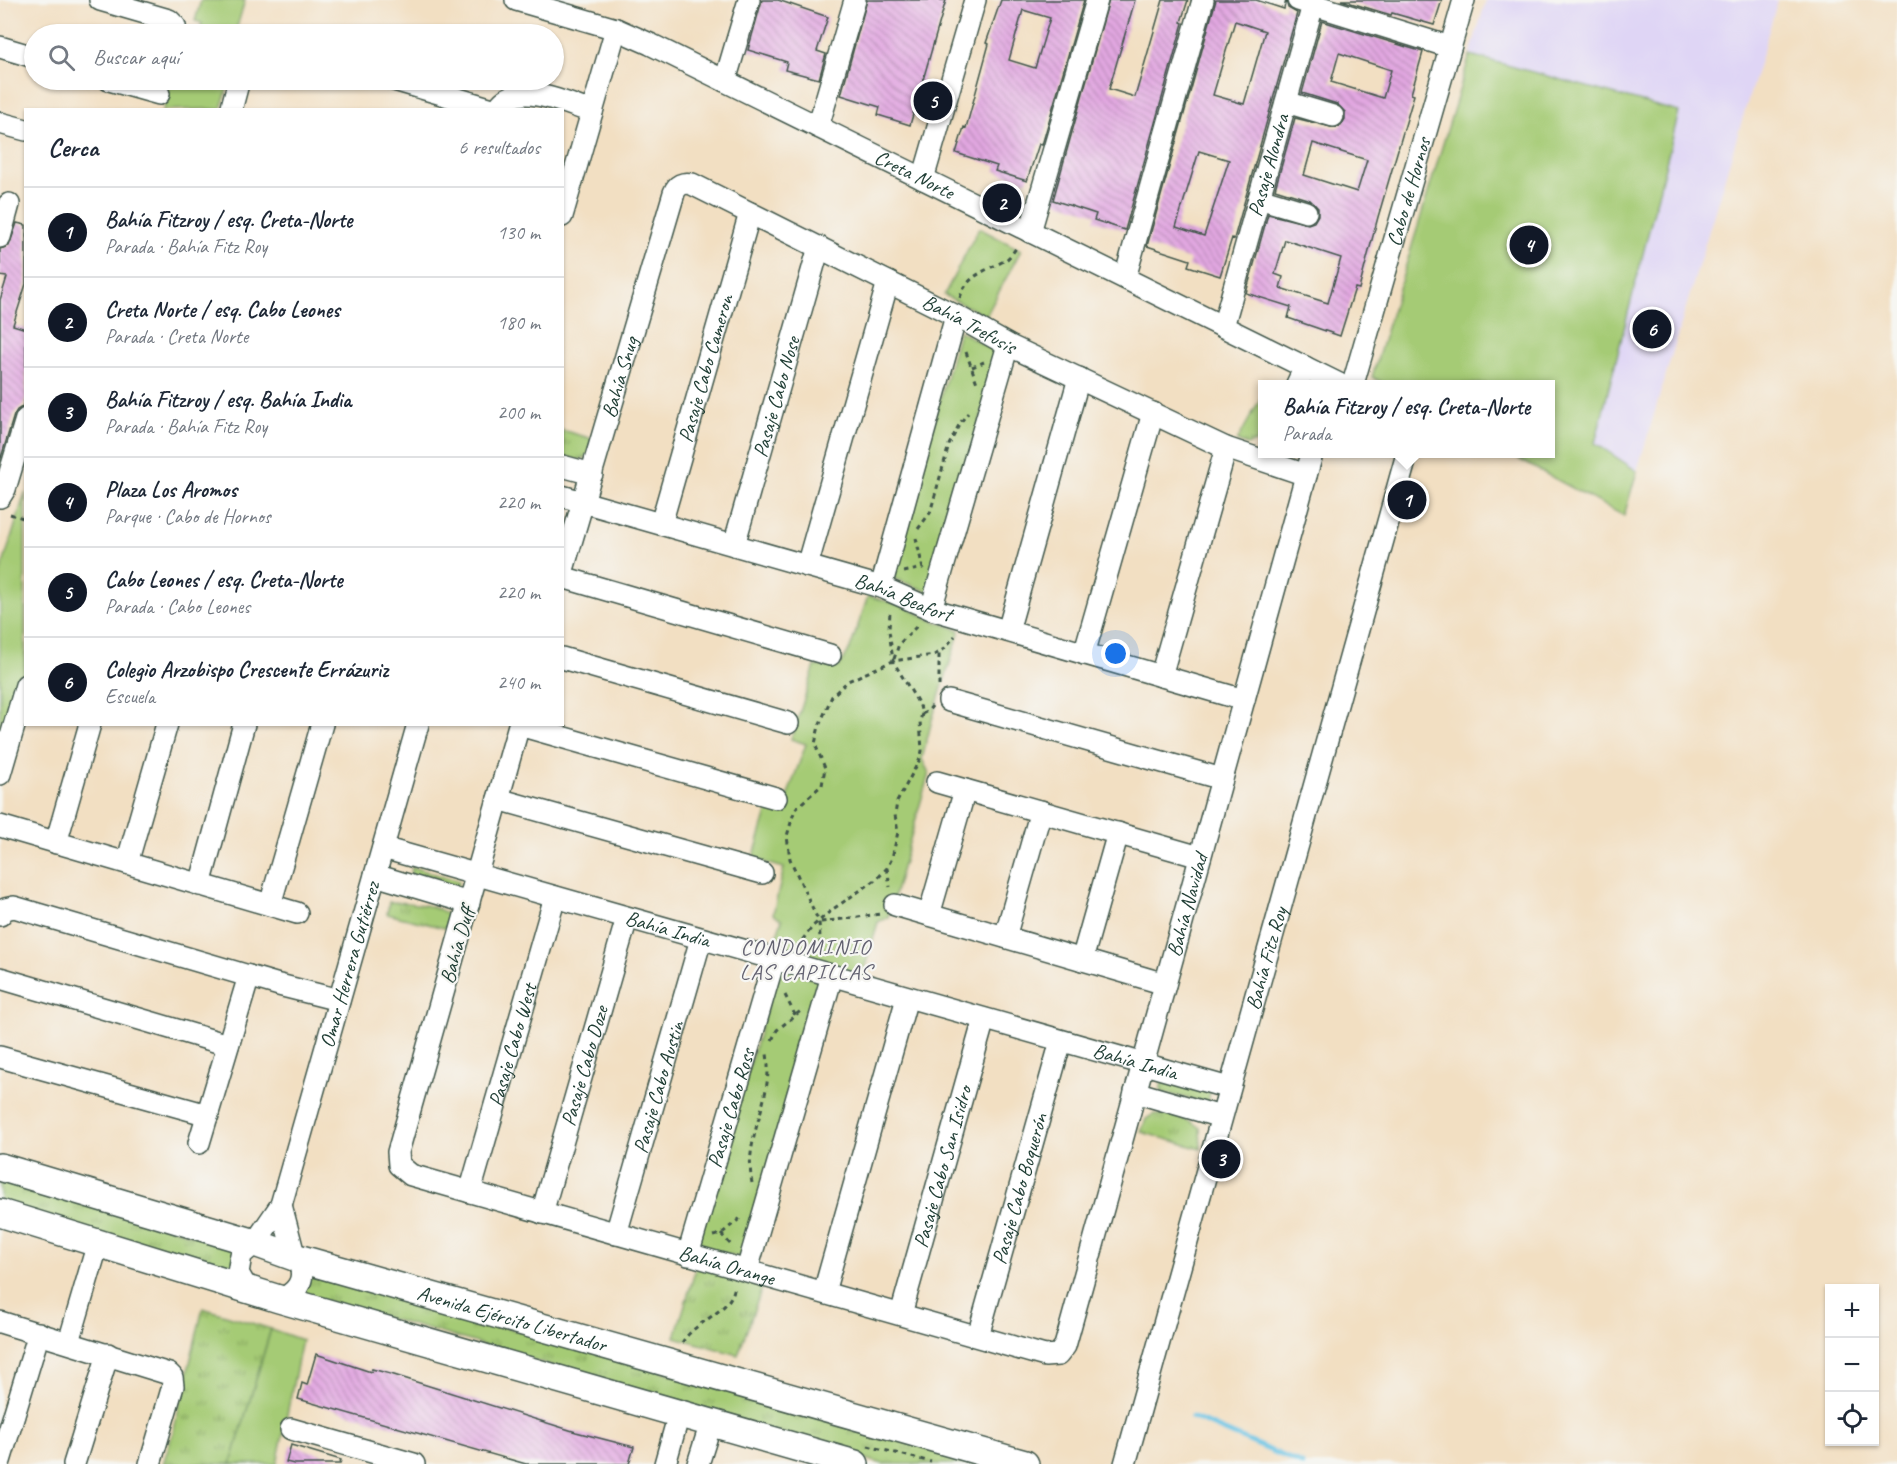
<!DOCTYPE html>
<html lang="es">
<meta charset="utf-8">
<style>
:root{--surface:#fff;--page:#f2f2f3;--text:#1f2937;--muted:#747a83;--line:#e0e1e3;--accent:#111827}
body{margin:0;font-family:Caveat,sans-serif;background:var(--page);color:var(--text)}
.controls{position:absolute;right:18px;bottom:18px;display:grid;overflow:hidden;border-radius:0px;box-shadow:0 2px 4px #0004}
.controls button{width:54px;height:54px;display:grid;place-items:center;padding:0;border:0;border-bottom:2px solid var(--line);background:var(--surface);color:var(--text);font:30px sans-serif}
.you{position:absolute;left:1116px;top:654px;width:21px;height:21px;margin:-15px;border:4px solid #fff;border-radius:50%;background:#1a73e8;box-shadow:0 0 0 9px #1a73e833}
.badge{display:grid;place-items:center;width:39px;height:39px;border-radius:50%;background:var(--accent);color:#fff;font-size:20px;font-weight:700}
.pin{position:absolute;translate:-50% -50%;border:3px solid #fff;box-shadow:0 2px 6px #0006}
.popup{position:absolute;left:1258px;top:380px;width:297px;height:78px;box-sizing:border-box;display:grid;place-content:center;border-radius:0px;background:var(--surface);filter:drop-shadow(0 2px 4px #0005);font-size:20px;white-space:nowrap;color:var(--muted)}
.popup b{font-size:22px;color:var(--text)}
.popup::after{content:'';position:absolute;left:50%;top:100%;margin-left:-12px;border:12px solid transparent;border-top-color:var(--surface)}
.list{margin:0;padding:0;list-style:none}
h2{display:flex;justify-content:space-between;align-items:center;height:78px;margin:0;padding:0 24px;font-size:26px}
h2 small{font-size:20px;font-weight:400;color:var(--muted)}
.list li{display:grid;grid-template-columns:39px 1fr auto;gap:18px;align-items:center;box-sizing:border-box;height:90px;padding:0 24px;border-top:2px solid var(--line)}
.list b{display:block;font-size:22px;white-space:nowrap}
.list p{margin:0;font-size:20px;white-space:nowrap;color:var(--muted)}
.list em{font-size:20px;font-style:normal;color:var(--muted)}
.icon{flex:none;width:33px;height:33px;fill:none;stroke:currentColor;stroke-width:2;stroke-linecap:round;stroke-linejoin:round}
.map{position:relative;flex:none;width:1897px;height:1464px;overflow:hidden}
.search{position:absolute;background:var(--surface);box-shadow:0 2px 4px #0004;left:24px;top:24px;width:540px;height:66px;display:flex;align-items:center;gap:15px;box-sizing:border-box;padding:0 21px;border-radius:33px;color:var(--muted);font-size:22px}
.panel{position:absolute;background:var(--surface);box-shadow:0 2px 4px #0004;left:24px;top:108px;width:540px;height:618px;border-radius:0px}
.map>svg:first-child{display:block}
.built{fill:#dfd5f5}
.grass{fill:url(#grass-tufts);stroke:#628454;stroke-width:1.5}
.green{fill:#a5cb75;stroke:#628454;stroke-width:1.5}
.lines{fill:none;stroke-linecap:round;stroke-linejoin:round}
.stream{stroke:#66c3e4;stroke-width:5}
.building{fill:url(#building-back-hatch);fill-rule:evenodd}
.minor-casing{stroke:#3f5549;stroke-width:24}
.major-casing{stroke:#3f5549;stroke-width:30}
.path{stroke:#3f5549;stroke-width:3;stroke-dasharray:4.5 4.5;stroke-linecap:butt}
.minor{stroke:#fff;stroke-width:21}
.major{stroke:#fff;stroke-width:27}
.labels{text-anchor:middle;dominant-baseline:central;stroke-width:4.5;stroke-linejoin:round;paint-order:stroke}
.street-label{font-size:21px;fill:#1f3d34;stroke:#f6f6f2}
.neighbourhood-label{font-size:22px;letter-spacing:1.5px;fill:#636271;stroke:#f6f6f2}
</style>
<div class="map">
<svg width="1897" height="1464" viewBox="0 0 1897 1464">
<defs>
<pattern id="grass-tufts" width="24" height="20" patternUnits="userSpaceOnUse" patternTransform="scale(1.5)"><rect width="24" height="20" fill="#a5cb75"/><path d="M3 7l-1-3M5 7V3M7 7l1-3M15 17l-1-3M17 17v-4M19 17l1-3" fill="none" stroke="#86a661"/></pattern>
<pattern id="building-back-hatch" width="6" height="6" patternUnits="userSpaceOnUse" patternTransform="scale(1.5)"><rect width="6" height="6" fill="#e2a7e1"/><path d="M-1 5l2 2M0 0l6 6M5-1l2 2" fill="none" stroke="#b789b7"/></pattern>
</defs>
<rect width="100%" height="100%" fill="#f6f6f2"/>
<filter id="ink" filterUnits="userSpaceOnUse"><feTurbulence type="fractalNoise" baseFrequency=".0167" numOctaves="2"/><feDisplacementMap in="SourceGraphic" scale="12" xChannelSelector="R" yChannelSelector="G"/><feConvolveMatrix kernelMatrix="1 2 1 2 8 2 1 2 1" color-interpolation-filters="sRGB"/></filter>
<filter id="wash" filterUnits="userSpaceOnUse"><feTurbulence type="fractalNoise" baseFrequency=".008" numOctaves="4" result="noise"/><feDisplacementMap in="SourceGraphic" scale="24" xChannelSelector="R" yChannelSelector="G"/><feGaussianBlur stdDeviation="1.35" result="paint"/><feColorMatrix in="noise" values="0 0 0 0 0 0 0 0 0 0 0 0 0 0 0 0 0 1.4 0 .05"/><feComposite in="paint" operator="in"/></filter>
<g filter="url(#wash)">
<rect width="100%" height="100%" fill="#f2dfc2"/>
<path class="built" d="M1486,0H1778L1637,471L1595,443L1678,113L1470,55Z"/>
<path class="grass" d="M1263,394V429L1256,442L1247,445L1237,441Z
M562,430L593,439L588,456L580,460L563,456Z
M412,867L459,881L456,893L410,878Z
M389,902C402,902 441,904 448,916C451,920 451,926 452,930L387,914Z
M1162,1081L1210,1091L1208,1103L1160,1092Z
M1154,1114C1168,1114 1190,1119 1200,1128L1201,1149L1141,1132L1146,1119Z
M0,1177L240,1249L231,1277L0,1206Z
M697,1265L764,1282L738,1355L675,1337Z
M304,1270L989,1464H883L470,1341L300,1294Z
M203,1308L271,1329L231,1464H163L174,1429Z"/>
<path class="green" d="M201,0H245L235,34H199L202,23L195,21Z
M1470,55L1679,112L1595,443L1637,471L1624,516L1509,454H1551V384H1385L1372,377Z
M172,80H230L221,109L163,110Z
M979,228L1021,250L986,316L944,295Z
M959,331L1000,353L929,592L891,577Z
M25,493V671L0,762V574Z
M868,596L907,607L926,618L960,630L932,720L922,759L929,773L888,917L878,922L862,977L771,952L782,920L773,914L784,868L753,859L768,809L782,811L806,744L791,739L815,666L839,667L850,649Z
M779,966L825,983L746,1259L696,1245Z
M271,1329L302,1340L277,1464H231Z"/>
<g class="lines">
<path class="stream" d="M1192,1417L1302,1464"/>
</g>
<g id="blocks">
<path class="building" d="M762,0H778L828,17L817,51L826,54L819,79L785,70L787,62L748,50Z
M867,0H946L910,125L878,115L880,107L841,95Z
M1001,0H1084L1042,145L1039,144L1027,181L995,171L997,166L956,153L964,127L966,128L989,44L986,43ZM1023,10L1050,18L1035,68L1009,60Z
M1109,0H1135L1109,89L1135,97L1163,0H1188L1181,22L1183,23L1125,230L1094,220L1096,214L1053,200Z
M1216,0H1256L1284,9L1286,0L1288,8L1297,13L1234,239L1232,238L1220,276L1188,266L1190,260L1147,246ZM1235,21L1265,31L1244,104L1213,95ZM1199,151L1229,160L1204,236L1176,227Z
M1341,0H1442L1434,25L1392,13L1391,15Z
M1322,21L1423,52L1411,94L1414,95L1378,217L1359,289L1355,288L1340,336L1288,318L1291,307L1246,293L1268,214L1308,224L1314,222L1318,215V208L1310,200L1275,189L1295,118L1335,128L1341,126L1345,119V112L1337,104L1302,93ZM1339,53L1391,70L1383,98L1331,82ZM1313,143L1367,160L1357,192L1304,175ZM1285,240L1341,258L1328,303L1280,288L1283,277L1275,274Z
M17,223L26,225V284L13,325L26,329V397L22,407L17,410L14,415L0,461V300L7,277L0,276V249L9,246Z
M316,1354L371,1372L372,1369L394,1375L576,1432L634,1447L629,1464H526L298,1399L302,1383L307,1385Z
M291,1445L341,1460L340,1464H294L286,1462Z"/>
</g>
</g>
<g filter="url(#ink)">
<use href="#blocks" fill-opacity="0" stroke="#3f5549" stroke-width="1.5"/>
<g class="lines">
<g class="minor-casing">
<g id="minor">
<path d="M100,0L169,20L175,26L176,34"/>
<path id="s1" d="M516,0L616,29L650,44L1339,384"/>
<path d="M1298,0L1450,47"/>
<path d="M0,47L34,57"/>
<path d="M109,80L159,94"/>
<path d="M394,80L496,110"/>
<path d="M725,81L749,0"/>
<path d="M1286,102L1333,116"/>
<path d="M231,110L239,80"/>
<path d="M497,110C514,77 566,104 592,112"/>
<path d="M0,123L26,130"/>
<path d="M818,127L855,0"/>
<path d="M923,179L975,0"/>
<path d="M1259,198L1306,212"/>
<path d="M562,216L616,29"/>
<path d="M1030,232L1097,0"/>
<path d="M0,237L9,204"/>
<path d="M1125,278L1203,0"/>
<path id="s2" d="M1223,327L1313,5"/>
<path d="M1297,384L1305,367"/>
<path id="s3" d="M1353,384L1464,0"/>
<path d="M562,466L592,474"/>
<path id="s4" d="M562,496L881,587L931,609L1244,700"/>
<path d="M0,497L5,489L26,419"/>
<path id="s5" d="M661,524L750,213"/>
<path id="s6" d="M734,545L819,247"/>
<path d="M807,566L888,282"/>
<path id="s7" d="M562,573L674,193C677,185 683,182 692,184L960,318L1008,345L1226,448L1306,475"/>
<path d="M562,577L830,655"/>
<path d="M881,587L956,316"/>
<path d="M931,609L1008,345"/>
<path d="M1008,631L1079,378"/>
<path d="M1084,654L1153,413"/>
<path d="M562,658L788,723"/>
<path d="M1161,676L1226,448"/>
<path d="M949,701L1222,779"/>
<path d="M0,774L26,685"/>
<path d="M937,782L1200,857"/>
<path id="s8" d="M776,798L519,725L398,1152L399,1165L411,1175L1045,1356L1058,1355L1065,1346L1312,454"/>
<path d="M498,799L762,873"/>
<path d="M0,826L297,913"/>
<path d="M56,843L90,724"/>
<path id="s9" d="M383,848L1229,1088"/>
<path d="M127,863L167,724"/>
<path d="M375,875L469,903"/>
<path d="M200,885L244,724"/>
<path d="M270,905L322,724"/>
<path d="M895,905L1165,984"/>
<path d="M0,915L5,909L14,907L279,985L339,1000"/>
<path d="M929,915L965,790"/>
<path d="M1005,937L1041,811"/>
<path d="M1082,960L1118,833"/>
<path d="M0,978L228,1045"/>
<path d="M0,1057L208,1115"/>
<path d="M1135,1092L1221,1117"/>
<path d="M199,1143L249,976"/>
<path id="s10" d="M470,1192L555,897"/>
<path id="s11" d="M542,1213L627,918"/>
<path id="s12" d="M616,1234L701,939"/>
<path id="s13" d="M688,1255L774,960"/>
<path d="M747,1270L832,976"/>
<path id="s14" d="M247,1289L238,1273L241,1255L255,1243L281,1205L418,724"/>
<path d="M824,1292L907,998"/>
<path d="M279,1299C295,1295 307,1280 299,1264C296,1259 294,1256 293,1251C289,1235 285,1220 281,1205"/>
<path id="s15" d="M901,1314L984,1019"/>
<path d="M0,1322L169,1374L172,1377L173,1386L150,1464"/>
<path id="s16" d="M978,1336L1061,1041"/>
<path d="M69,1342L98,1243"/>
<path d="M291,1429L414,1464"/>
<path d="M0,1461L39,1333"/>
<path d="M74,1464L108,1354"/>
<path d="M665,1464L679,1414"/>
<path d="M698,1464L711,1423"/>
<path id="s17" d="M1125,1464L1407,454"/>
</g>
</g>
<g class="major-casing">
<g id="major">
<path id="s18" d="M0,1167L255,1243L294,1257L1025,1464"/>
<path d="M0,1213L279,1299L855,1464"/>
</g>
</g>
<path class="path" d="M960,298C966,276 985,271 1004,261C1010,258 1013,252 1017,247
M966,352L977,383
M972,367L984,362
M10,514L26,519
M918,529L930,513L949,445L960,423L968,413
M916,538L923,569
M904,572L923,568
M894,659L899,644L919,624
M939,686V652
M922,714L928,711L932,706
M887,868L890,887
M821,922L880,914
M797,947L813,926L833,909L877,879L887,868L892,858L898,832L895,815L897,802L920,759L922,751L920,721L922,714L920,706L893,661L889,630L890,611
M821,954L819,922L790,859L787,836L795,809L822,785L825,768L815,744L819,726L832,696L848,681L893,661L934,655L944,649L955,636
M785,995L795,1015
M772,1040L777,1030L803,1009
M752,1183C743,1136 774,1101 767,1054
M721,1234L732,1246
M714,1236L721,1234L743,1216
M682,1343C695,1320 730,1314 735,1286
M868,1446L931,1462"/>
<use href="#minor" class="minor"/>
<use href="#major" class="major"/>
</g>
</g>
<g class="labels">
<g class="street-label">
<text stroke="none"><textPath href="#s2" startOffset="168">Pasaje Alondra</textPath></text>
<text stroke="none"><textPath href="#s1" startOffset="436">Creta Norte</textPath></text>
<text stroke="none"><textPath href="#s3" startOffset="200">Cabo de Hornos</textPath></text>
<text stroke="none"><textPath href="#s7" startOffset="729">Bahía Trefusis</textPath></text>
<text stroke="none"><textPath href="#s5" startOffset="162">Pasaje Cabo Cameron</textPath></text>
<text stroke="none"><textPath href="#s7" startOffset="204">Bahía Snug</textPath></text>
<text stroke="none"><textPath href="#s6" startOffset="154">Pasaje Cabo Nose</textPath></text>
<text stroke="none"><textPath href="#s4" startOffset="356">Bahía Beafort</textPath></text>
<text stroke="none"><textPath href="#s8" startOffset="1881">Bahía Navidad</textPath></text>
<text stroke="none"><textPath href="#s9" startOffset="296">Bahía India</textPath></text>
<text transform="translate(457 945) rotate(-74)">Bahía Duff</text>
<text stroke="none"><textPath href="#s17" startOffset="525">Bahía Fitz Roy</textPath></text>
<text stroke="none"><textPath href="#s14" startOffset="351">Omar Herrera Gutiérrez</textPath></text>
<text stroke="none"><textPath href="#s10" startOffset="153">Pasaje Cabo West</textPath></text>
<text stroke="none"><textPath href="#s9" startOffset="782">Bahía India</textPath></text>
<text stroke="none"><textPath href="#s11" startOffset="153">Pasaje Cabo Doze</textPath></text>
<text stroke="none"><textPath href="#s12" startOffset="153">Pasaje Cabo Austin</textPath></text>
<text stroke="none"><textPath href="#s13" startOffset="153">Pasaje Cabo Ross</textPath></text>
<text stroke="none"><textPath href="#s15" startOffset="153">Pasaje Cabo San Isidro</textPath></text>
<text stroke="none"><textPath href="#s16" startOffset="153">Pasaje Cabo Boquerón</textPath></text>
<text stroke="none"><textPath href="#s8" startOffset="1068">Bahía Orange</textPath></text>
<text stroke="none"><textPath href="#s18" startOffset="534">Avenida Ejército Libertador</textPath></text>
</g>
<g class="neighbourhood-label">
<text x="806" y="947">CONDOMINIO<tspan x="806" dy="25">LAS CAPILLAS</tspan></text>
</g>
</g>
</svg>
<div class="controls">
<button>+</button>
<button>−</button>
<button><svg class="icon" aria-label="locate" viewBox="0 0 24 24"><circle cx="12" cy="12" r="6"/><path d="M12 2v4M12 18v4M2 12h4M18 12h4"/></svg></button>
</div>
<div class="you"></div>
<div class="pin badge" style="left:1407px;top:500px">1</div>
<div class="popup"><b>Bahía Fitzroy / esq. Creta-Norte</b>Parada</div>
<div class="pin badge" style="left:1002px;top:203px">2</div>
<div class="pin badge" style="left:1221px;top:1159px">3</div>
<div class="pin badge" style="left:1529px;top:245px">4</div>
<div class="pin badge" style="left:933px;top:101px">5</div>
<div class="pin badge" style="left:1652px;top:329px">6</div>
<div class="search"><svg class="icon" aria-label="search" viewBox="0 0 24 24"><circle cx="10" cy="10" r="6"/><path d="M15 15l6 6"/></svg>Buscar aquí</div>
<section class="panel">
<h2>Cerca<small>6 resultados</small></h2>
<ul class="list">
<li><span class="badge">1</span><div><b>Bahía Fitzroy / esq. Creta-Norte</b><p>Parada · Bahía Fitz Roy</p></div><em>130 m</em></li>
<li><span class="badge">2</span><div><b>Creta Norte / esq. Cabo Leones</b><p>Parada · Creta Norte</p></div><em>180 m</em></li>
<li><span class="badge">3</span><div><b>Bahía Fitzroy / esq. Bahía India</b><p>Parada · Bahía Fitz Roy</p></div><em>200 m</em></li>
<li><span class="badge">4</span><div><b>Plaza Los Aromos</b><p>Parque · Cabo de Hornos</p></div><em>220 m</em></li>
<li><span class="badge">5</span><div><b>Cabo Leones / esq. Creta-Norte</b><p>Parada · Cabo Leones</p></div><em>220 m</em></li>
<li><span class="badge">6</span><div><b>Colegio Arzobispo Crescente Errázuriz</b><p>Escuela</p></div><em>240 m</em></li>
</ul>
</section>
</div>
